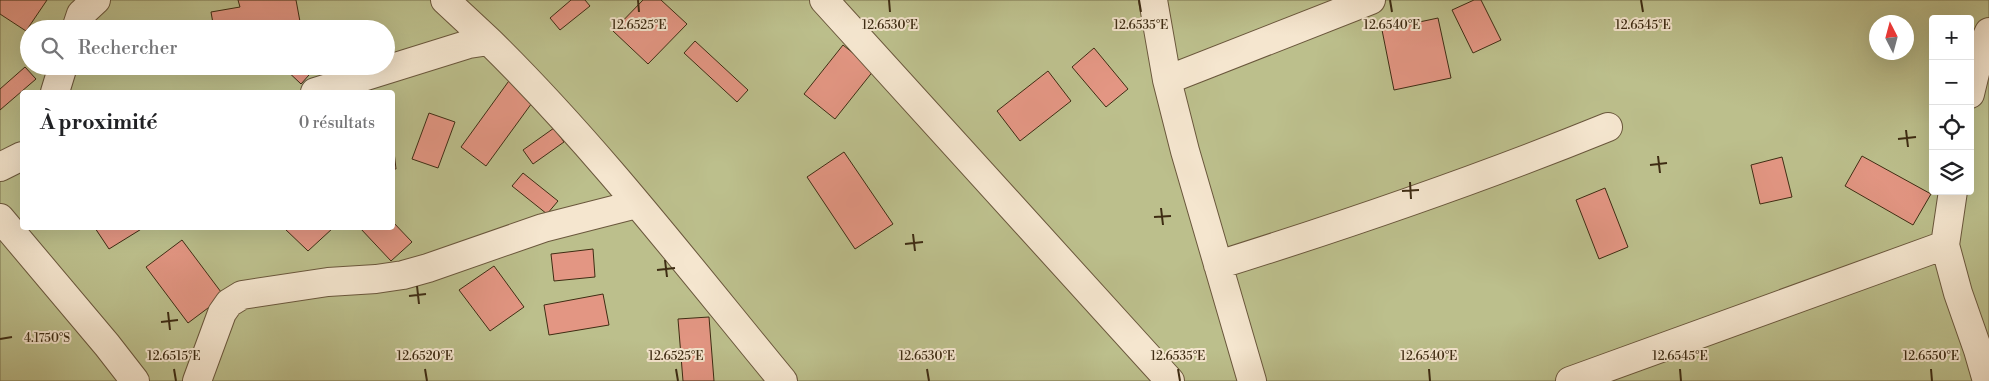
<!DOCTYPE html>
<html lang="fr">
<meta charset="utf-8">
<style>
:root{--surface:#fff;--page:#f2f2f2;--text:#202124;--muted:#757577;--line:#e0e0e0}
body{margin:0;font-family:"Libre Bodoni",serif;background:var(--page);color:var(--text)}
.controls{position:absolute;right:15px;top:15px;display:grid;overflow:hidden;border-radius:5px;box-shadow:0 5px 20px #0002}
.controls button{width:45px;height:45px;display:grid;place-items:center;padding:0;border:0;border-bottom:1px solid var(--line);background:var(--surface);color:var(--text);font:25px sans-serif}
.compass{position:absolute;left:1869px;top:15px;width:45px;height:45px;border-radius:50%;background:var(--surface);box-shadow:0 5px 20px #0002;rotate:354deg}
.list{margin:0;padding:0;list-style:none}
h2{display:flex;justify-content:space-between;align-items:center;height:65px;margin:0;padding:0 20px;font-size:21px}
h2 small{font-size:16px;font-weight:400;color:var(--muted)}
.icon{flex:none;width:28px;height:28px;fill:none;stroke:currentColor;stroke-width:2;stroke-linecap:round;stroke-linejoin:round}
.map{position:relative;flex:none;width:1989px;height:381px;overflow:hidden}
.search{position:absolute;background:var(--surface);box-shadow:0 5px 20px #0002;left:20px;top:20px;width:375px;height:55px;display:flex;align-items:center;gap:12px;box-sizing:border-box;padding:0 18px;border-radius:28px;color:var(--muted);font-size:19px}
.panel{position:absolute;background:var(--surface);box-shadow:0 5px 20px #0002;left:20px;top:90px;width:375px;height:140px;border-radius:5px}
.map>svg:first-child{display:block}
.green{fill:#bcbf8c;stroke:#7d7650;fill-rule:evenodd}
.building{fill:#e39683;stroke:#3e2c13}
.lines{fill:none;stroke-linecap:round;stroke-linejoin:round}
.minor-casing{stroke:#6a573c;stroke-width:30}
.minor{stroke:#f5e6cf;stroke-width:28}
.ticks{fill:none;stroke:#3e2c13;stroke-width:2}
.ticks-label{font-size:12px;text-anchor:middle;fill:#3e2c13;stroke:#f5e6cf;stroke-width:4;stroke-linejoin:round;paint-order:stroke}
</style>
<div class="map">
<svg width="1989" height="381" viewBox="0 0 1989 381">
<rect width="100%" height="100%" fill="#f0d9b5"/>
<filter id="stains"><feTurbulence type="fractalNoise" baseFrequency=".004" numOctaves="4"/><feColorMatrix values="0 0 0 0 .2 0 0 0 0 .09 0 0 0 0 .02 0 0 0 .5 -.17"/></filter>
<radialGradient id="worn" r=".72"><stop offset=".6" stop-color="#630" stop-opacity="0"/><stop offset="1" stop-color="#630" stop-opacity=".3"/></radialGradient>
<path class="green" d="M0,0H1989V381H0ZM1933,19H1970V191H1933ZM1876,22H1906V52H1876ZM29,29H386V66H29ZM22,92H392V228H22Z"/>
<path class="building" d="M0,0H47L26,31L0,14Z
M238,0H296L301,27L293,29H214L211,12L240,7Z
M571,0H585L590,6L560,30L550,18Z
M643,0H661L687,24L648,64L613,31Z
M1474,0H1481L1501,40L1473,53L1452,10Z
M1438,18L1451,78L1394,90L1382,30Z
M695,41L748,90L737,102L684,53Z
M843,45L874,70L835,119L804,94Z
M1094,48L1128,89L1106,107L1072,67Z
M282,66H317L301,84Z
M25,67L36,79L0,110V89Z
M1048,71L1071,101L1020,141L997,111Z
M511,78L537,96L486,166L461,147Z
M429,113L455,122L438,168L412,159Z
M554,128L564,142L533,164L523,150Z
M393,143L396,169H392V144Z
M844,152L893,224L855,249L807,177Z
M1862,156L1931,194L1913,225L1845,186Z
M1782,157L1792,197L1760,204L1751,165Z
M523,173L558,201L547,214L512,186Z
M1605,188L1628,247L1599,259L1576,200Z
M392,221L412,242L391,261L360,228H392Z
M95,228H143L109,249Z
M284,228H333L308,251Z
M182,240L224,296L188,323L146,267Z
M593,249L595,277L554,281L551,254Z
M494,266L524,307L490,331L459,290Z
M603,294L609,325L549,335L544,305Z
M709,317L714,381H683L678,319Z"/>
<g class="lines">
<g class="minor-casing">
<path id="minor" d="M445,0L489,41
M824,0L1170,381
M1153,0L1167,80L1185,151L1252,381
M76,29L81,14L96,0
M1167,80L1371,0
M55,92L63,66
M315,92L469,44L489,41C596,146 688,266 783,381
M1970,94L1980,52L1989,32
M0,167L22,156
M1953,191L1945,245L1958,293L1978,350L1987,381
M0,218L107,345L135,381
M1218,265C1349,224 1480,179 1608,127
M197,381L222,313L229,303L242,295L328,282L376,279L403,275L428,268L543,228L637,204
M1570,381L1945,245"/>
</g>
<use href="#minor" class="minor"/>
</g>
<path class="ticks" d="M638,0L639,12M889,0L890,12M1139,0L1141,12M1390,0L1392,12M1641,0L1643,12M1906,130L1908,147M1898,139L1916,137M1658,156L1660,173M1650,165L1667,163M1410,182L1411,199M1402,191L1419,190M1161,208L1163,225M1154,217L1171,216M913,234L915,251M905,244L923,242M665,260L667,277M657,270L675,268M417,286L419,304M409,296L426,294M168,312L170,330M161,322L178,320M0,339L12,337M174,369L176,381M425,369L427,381M676,369L678,381M927,369L929,381M1178,369L1180,381M1429,369L1430,381M1680,369L1681,381M1931,369L1932,381"/>
<g class="ticks-label">
<text x="639" y="29">12.6525°E</text>
<text x="890" y="29">12.6530°E</text>
<text x="1141" y="29">12.6535°E</text>
<text x="1392" y="29">12.6540°E</text>
<text x="1643" y="29">12.6545°E</text>
<text x="47" y="342">4.1750°S</text>
<text x="174" y="360">12.6515°E</text>
<text x="425" y="360">12.6520°E</text>
<text x="676" y="360">12.6525°E</text>
<text x="927" y="360">12.6530°E</text>
<text x="1178" y="360">12.6535°E</text>
<text x="1429" y="360">12.6540°E</text>
<text x="1680" y="360">12.6545°E</text>
<text x="1931" y="360">12.6550°E</text>
</g>
<rect width="100%" height="100%" filter="url(#stains)"/>
<rect width="100%" height="100%" fill="url(#worn)"/>
</svg>
<div class="controls">
<button>+</button>
<button>−</button>
<button><svg class="icon" aria-label="locate" viewBox="0 0 24 24"><circle cx="12" cy="12" r="6"/><path d="M12 2v4M12 18v4M2 12h4M18 12h4"/></svg></button>
<button><svg class="icon" aria-label="layers" viewBox="0 0 24 24"><path d="M12 4l9 5-9 5-9-5zM3 14l9 5 9-5"/></svg></button>
</div>
<svg class="compass" viewBox="-18 -18 36 36"><path d="M0-13l5 13h-10z" fill="#e53935"/><path d="M0 13l5-13h-10z" fill="#757577"/></svg>
<div class="search"><svg class="icon" aria-label="search" viewBox="0 0 24 24"><circle cx="10" cy="10" r="6"/><path d="M15 15l6 6"/></svg>Rechercher</div>
<section class="panel">
<h2>À proximité<small>0 résultats</small></h2>
<ul class="list">
</ul>
</section>
</div>
